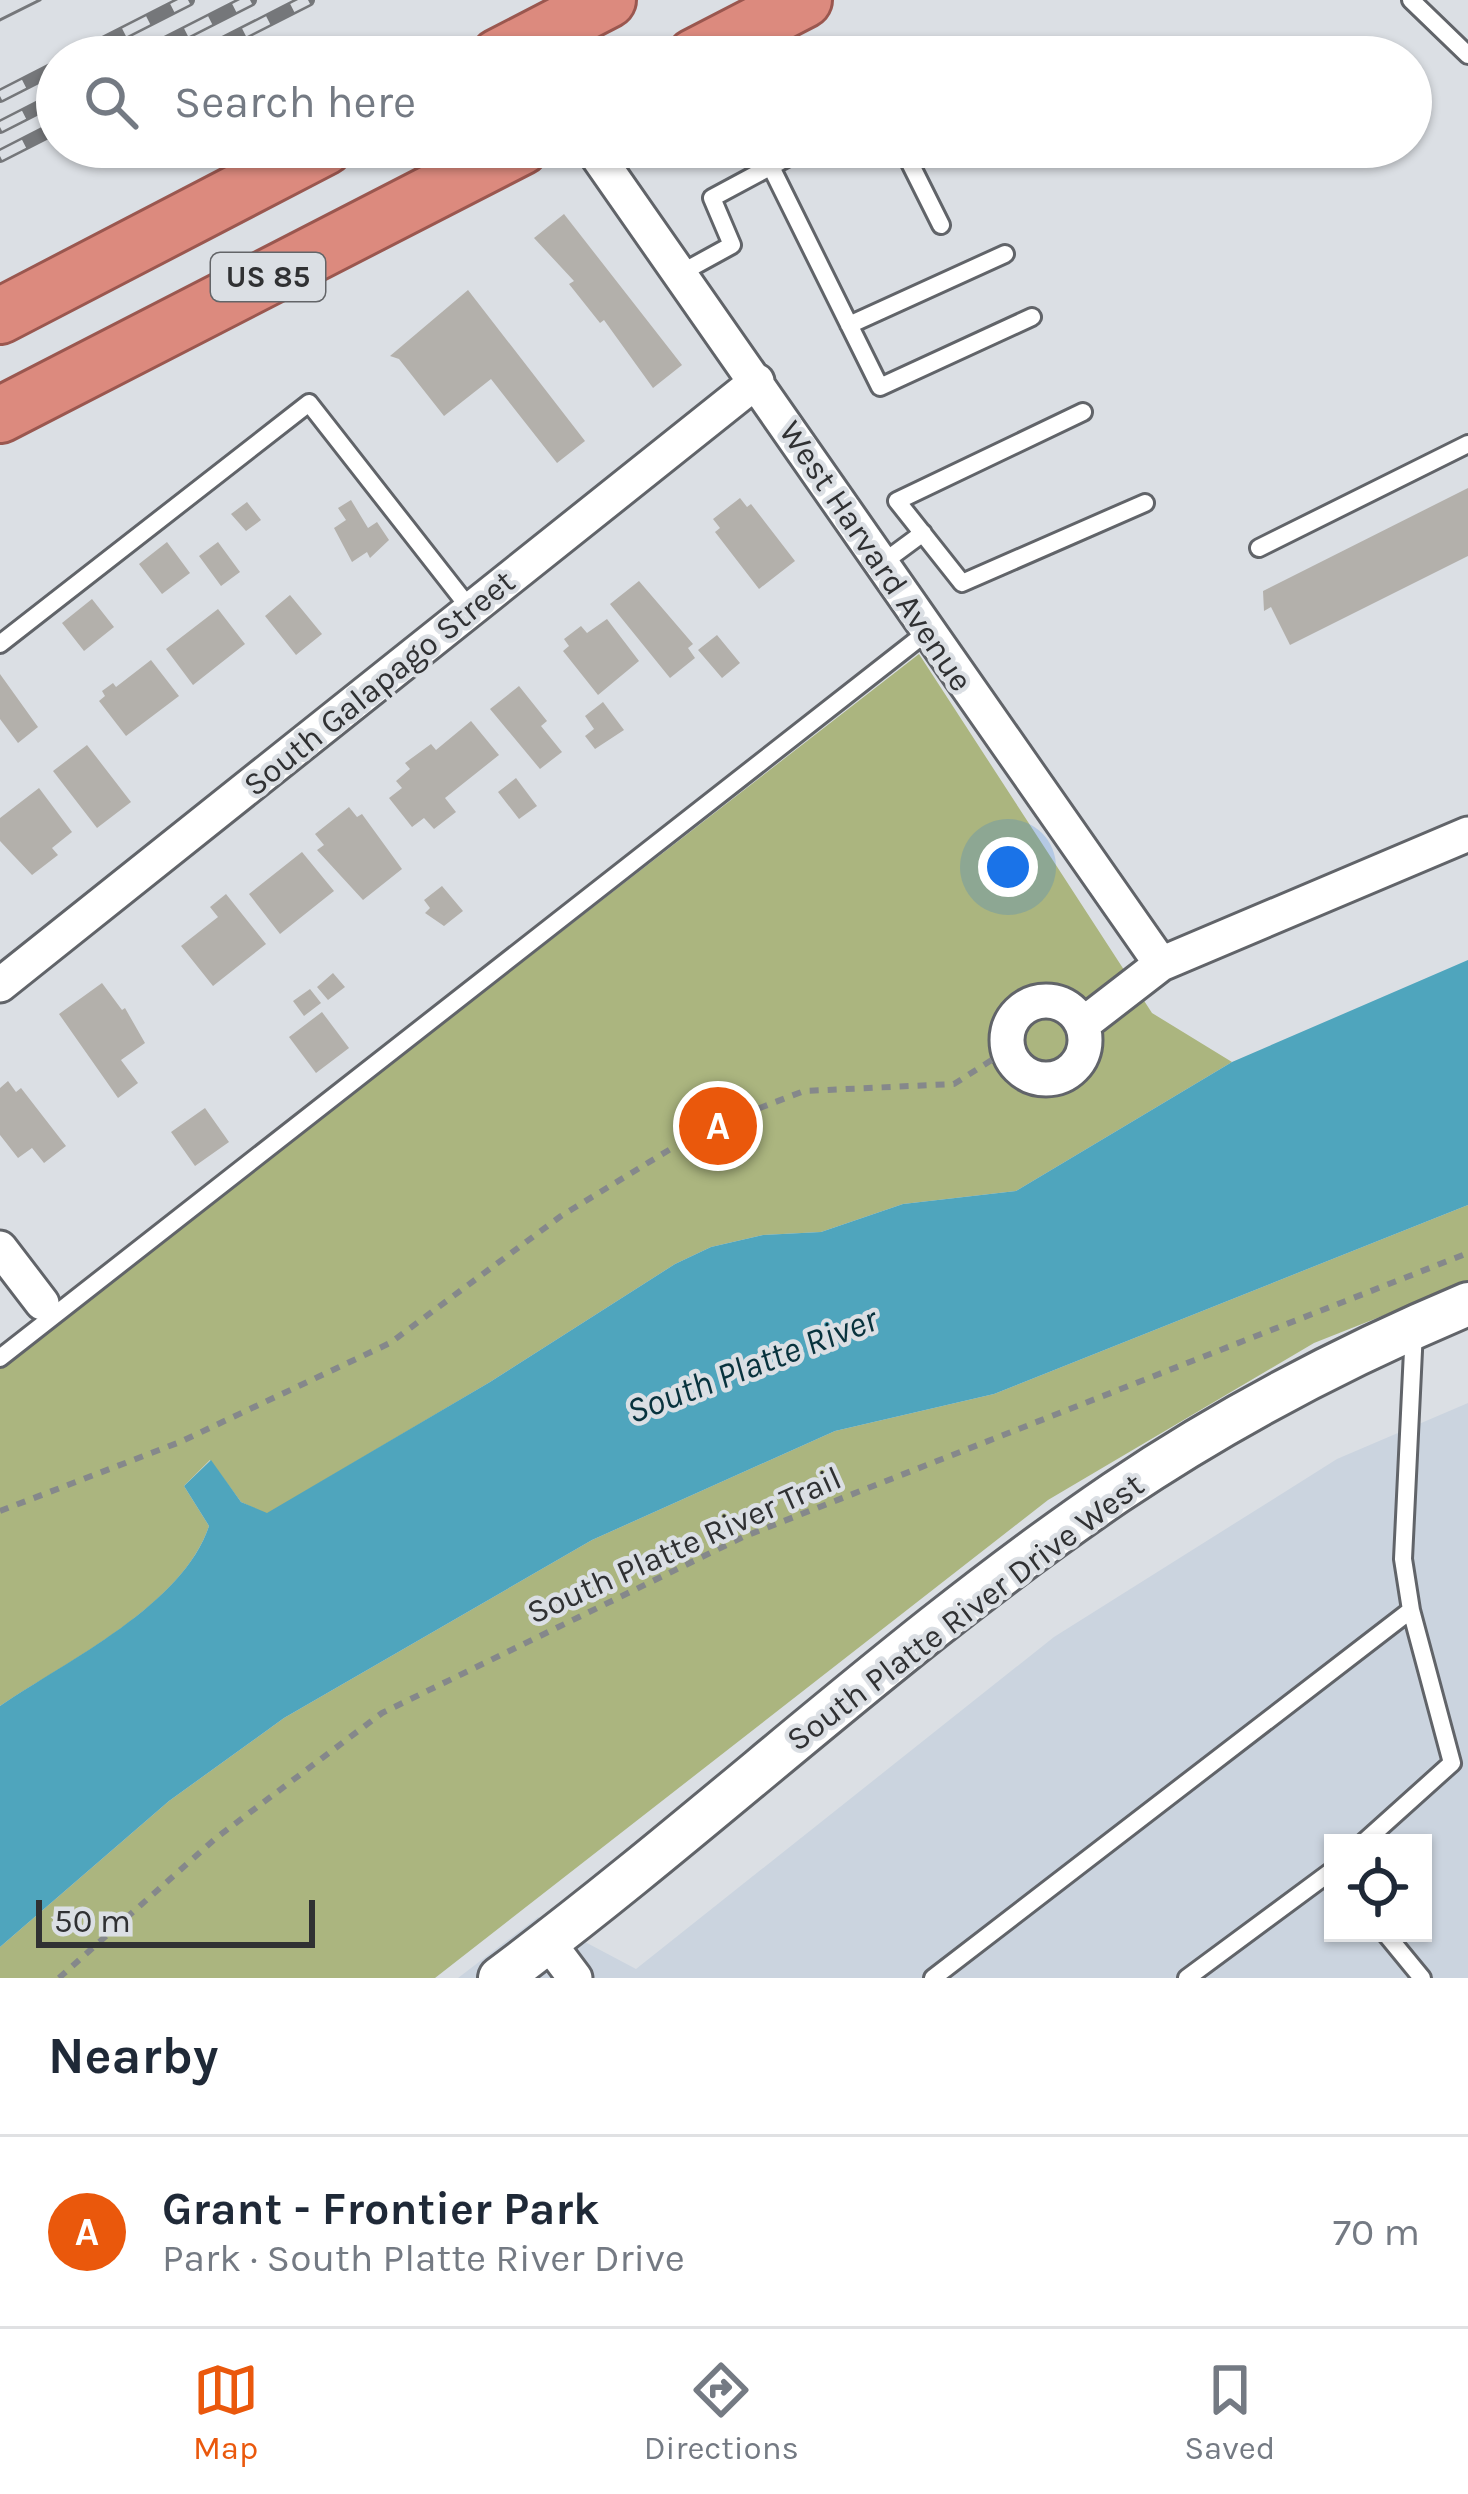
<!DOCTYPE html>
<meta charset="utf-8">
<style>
:root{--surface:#fff;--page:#f2f2f3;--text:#1f2937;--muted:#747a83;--line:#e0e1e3;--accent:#ea580c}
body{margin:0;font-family:Karla,sans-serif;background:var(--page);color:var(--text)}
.controls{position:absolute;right:36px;bottom:36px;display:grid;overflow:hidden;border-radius:0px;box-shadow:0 3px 9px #0004}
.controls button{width:108px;height:108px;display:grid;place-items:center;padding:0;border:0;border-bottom:3px solid var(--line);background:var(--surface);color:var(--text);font:60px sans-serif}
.scale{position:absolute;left:36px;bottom:30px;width:279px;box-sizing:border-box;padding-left:12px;border:6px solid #303133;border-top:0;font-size:33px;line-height:42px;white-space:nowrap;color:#303133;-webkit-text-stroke:9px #dbdfe4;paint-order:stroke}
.you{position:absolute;left:1008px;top:867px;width:42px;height:42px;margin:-30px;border:9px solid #fff;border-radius:50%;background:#1a73e8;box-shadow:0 0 0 18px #1a73e833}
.badge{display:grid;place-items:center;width:78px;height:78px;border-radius:50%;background:var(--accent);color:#fff;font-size:39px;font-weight:700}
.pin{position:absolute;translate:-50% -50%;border:6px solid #fff;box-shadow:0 3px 12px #0006}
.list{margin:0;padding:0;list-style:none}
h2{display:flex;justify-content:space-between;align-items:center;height:156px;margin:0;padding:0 48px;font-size:51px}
h2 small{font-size:39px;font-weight:400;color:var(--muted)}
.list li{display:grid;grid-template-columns:78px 1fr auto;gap:36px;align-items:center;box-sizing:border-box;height:192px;padding:0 48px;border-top:3px solid var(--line)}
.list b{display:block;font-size:45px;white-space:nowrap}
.list p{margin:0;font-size:39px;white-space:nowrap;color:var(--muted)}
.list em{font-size:39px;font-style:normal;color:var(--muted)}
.icon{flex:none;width:66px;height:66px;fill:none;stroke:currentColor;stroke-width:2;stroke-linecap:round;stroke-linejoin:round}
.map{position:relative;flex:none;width:1468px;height:1978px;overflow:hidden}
.search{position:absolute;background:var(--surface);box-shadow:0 3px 9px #0004;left:36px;right:36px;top:36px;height:132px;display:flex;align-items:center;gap:30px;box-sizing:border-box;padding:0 42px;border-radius:66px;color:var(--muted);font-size:45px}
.sheet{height:348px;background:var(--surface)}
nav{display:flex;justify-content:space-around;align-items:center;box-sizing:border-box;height:168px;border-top:3px solid var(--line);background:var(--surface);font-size:33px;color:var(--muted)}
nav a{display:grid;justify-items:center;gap:6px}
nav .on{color:var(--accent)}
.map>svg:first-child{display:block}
.built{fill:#cbd4df;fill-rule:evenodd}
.green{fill:#abb57f}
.water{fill:#4fa5bd}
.building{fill:#b3b0ab}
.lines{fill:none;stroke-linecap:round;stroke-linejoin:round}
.service-casing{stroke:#616469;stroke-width:22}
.minor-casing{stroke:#616469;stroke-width:39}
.tertiary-casing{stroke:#616469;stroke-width:48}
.trunk-casing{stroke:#9a574f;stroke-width:60}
.path{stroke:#85888b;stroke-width:6;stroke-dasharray:9 9;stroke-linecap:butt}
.service{stroke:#fff;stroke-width:16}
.minor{stroke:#fff;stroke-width:33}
.tertiary{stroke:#fff;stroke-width:42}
.trunk{stroke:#dc8a7e;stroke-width:54}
.tram{stroke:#75777a;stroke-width:3}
.rail-casing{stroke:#75777a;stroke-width:14}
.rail{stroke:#dbdfe4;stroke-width:9;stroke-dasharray:27;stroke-linecap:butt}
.labels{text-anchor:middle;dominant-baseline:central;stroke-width:9;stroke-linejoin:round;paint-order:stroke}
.shield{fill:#dbdfe4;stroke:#636568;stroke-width:3}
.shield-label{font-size:30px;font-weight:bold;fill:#303133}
.street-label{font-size:33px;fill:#303133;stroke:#dbdfe4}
.water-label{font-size:36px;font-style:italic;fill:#08323d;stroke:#dbdfe4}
</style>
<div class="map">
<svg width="1468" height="1978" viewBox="0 0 1468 1978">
<rect width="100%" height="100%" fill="#dbdfe4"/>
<path class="built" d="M1468,1403V1978H458L538,1917L636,1969L1054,1637L1337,1459ZM1333,1843H1423V1933H1333Z"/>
<path class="green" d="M919,654L1152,1013L1232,1062L1016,1191L903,1204L821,1232L763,1235L711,1247L675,1264L490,1382L267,1514L241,1502L210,1460L184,1486L209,1526C182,1606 69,1660 0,1706V1368Z
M1468,1205V1282L1314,1343L1048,1500L435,1978H0V1947L169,1801L284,1718L592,1540L835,1431L994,1394Z"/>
<path class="water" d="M1468,960V1205L994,1394L835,1431L592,1540L284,1718L169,1801L0,1947V1706C68,1660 183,1605 209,1526L184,1486L211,1460L241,1502L267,1513L490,1382L675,1264L711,1247L763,1235L821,1232L903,1204L1016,1191L1232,1062Z"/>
<path class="building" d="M564,214L682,365L653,388L604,320L600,323L569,284L574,281L534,238Z
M468,290L585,441L557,463L491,379L444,416L399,359L390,356Z
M1468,488V556L1290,645L1271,607L1264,611L1263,591Z
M740,498L747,507L751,504L795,561L759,589L715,532L720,528L713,519Z
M351,500L368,528L377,522L389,540L370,558L367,552L352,562L334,528L346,520L338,508Z
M247,502L261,520L246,531L231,514Z
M167,542L190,573L162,594L139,564Z
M218,542L240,572L221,586L199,556Z
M639,581L693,644L688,648L695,658L670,678L610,604Z
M290,595L322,634L296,655L265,616Z
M92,599L114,627L84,651L62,623Z
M218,609L245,644L193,685L166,649Z
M607,619L639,661L598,695L563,651L569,646L564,639L581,626L587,633Z
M717,635L740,663L722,678L698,650Z
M151,660L179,696L126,736L99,701L105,696L102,691L113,683L116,687Z
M0,674L38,727L18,743L0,719Z
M519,686L547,721L541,726L562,752L540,769L490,709Z
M603,702L624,730L595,749L585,736L594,729L585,716Z
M471,721L499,755L445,798L456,812L434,829L424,818L412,827L389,798L402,788L396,781L410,769L405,763L431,744L436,750Z
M87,745L131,802L97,828L53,771Z
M516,778L537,806L519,819L498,792Z
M39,788L72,832L52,848L58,855L32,875L0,841V818Z
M349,807L357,817L362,814L402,869L363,900L317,850L324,845L315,834Z
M302,852L334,891L280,934L249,894Z
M442,886L463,911L444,926L425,913L430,908L424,900Z
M226,894L266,944L213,986L181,946L218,917L210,907Z
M333,973L345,987L328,1000L317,987Z
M102,983L122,1010L125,1008L145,1043L121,1060L138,1083L118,1098L59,1014Z
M310,989L321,1003L304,1016L293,1001Z
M322,1012L349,1048L316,1073L289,1037Z
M8,1081L16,1092L21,1088L66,1146L44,1163L32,1148L18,1158L0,1135V1088Z
M205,1108L229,1142L195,1166L171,1132Z"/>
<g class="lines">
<g class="service-casing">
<path id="service" d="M1411,0L1468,55
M902,147L941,225
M771,167L880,387L1032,317
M681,273L732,245L712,198L807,147
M849,325L1005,254
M1083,412L897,501L962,583L1145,503
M1259,548L1468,444
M881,564L923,533
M0,644L309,403L471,610
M0,1358L927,632
M1411,1610L1403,1559L1414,1330
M1385,1933L1422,1978
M933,1978L1411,1610L1452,1763L1363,1843
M1187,1978L1333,1870"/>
</g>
<g class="minor-casing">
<path id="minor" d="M591,147L1161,964
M0,985L757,381
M1007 1040a39 39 0 1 1 78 0a39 39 0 1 1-78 0Z
M1082,1025L1161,964L1468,834
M0,1248L42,1303
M548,1942L575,1978"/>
</g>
<g class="tertiary-casing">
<path id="tertiary" d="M500,1978C709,1822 899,1640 1115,1493C1226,1418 1344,1356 1468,1304"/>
</g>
<g class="trunk-casing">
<path id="trunk" d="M498,57L608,0
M694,57L804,0
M0,316L325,147
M0,415L521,147"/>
</g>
<path class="path" d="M0,1511L180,1442L390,1343L561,1216L700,1131L804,1091L954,1084L1009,1049
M59,1978L216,1838L382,1713L743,1537L1468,1253"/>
<use href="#service" class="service"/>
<use href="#minor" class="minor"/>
<use href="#tertiary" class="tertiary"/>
<use href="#trunk" class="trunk"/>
<path class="tram" d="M0,20L40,0"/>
<g class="rail-casing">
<path id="rail" d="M76,57L188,0
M138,57L250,0
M196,57L308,0
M0,96L57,67
M0,127L57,98
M0,156L57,127"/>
</g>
<use href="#rail" class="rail"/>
</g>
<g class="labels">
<rect class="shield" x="211" y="253" width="114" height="48" rx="9"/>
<g class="shield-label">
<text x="268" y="277">US 85</text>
</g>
<g class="street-label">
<text transform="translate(876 556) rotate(56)">West Harvard Avenue</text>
<text transform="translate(379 683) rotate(-39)">South Galapago Street</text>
<text transform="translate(684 1545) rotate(-24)">South Platte River Trail</text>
<text transform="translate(965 1612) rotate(-37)">South Platte River Drive West</text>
</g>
<g class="water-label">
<text transform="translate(752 1365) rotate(-21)">South Platte River</text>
</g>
</g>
</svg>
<div class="controls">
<button><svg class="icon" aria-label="locate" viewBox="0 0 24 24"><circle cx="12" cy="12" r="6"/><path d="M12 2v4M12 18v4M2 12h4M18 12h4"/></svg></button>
</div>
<div class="scale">50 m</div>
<div class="you"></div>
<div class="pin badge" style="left:718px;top:1126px">A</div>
<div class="search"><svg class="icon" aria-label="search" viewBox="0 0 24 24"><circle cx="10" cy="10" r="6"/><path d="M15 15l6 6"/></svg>Search here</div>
</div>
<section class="sheet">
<h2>Nearby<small></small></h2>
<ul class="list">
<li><span class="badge">A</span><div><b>Grant - Frontier Park</b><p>Park · South Platte River Drive</p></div><em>70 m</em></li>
</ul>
</section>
<nav>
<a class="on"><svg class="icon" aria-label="map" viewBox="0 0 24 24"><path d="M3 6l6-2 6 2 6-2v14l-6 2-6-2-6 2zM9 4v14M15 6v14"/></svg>Map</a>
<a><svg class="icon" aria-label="directions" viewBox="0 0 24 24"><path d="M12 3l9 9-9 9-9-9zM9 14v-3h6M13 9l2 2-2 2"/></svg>Directions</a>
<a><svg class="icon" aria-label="saved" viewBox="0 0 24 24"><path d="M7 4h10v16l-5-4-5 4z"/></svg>Saved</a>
</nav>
